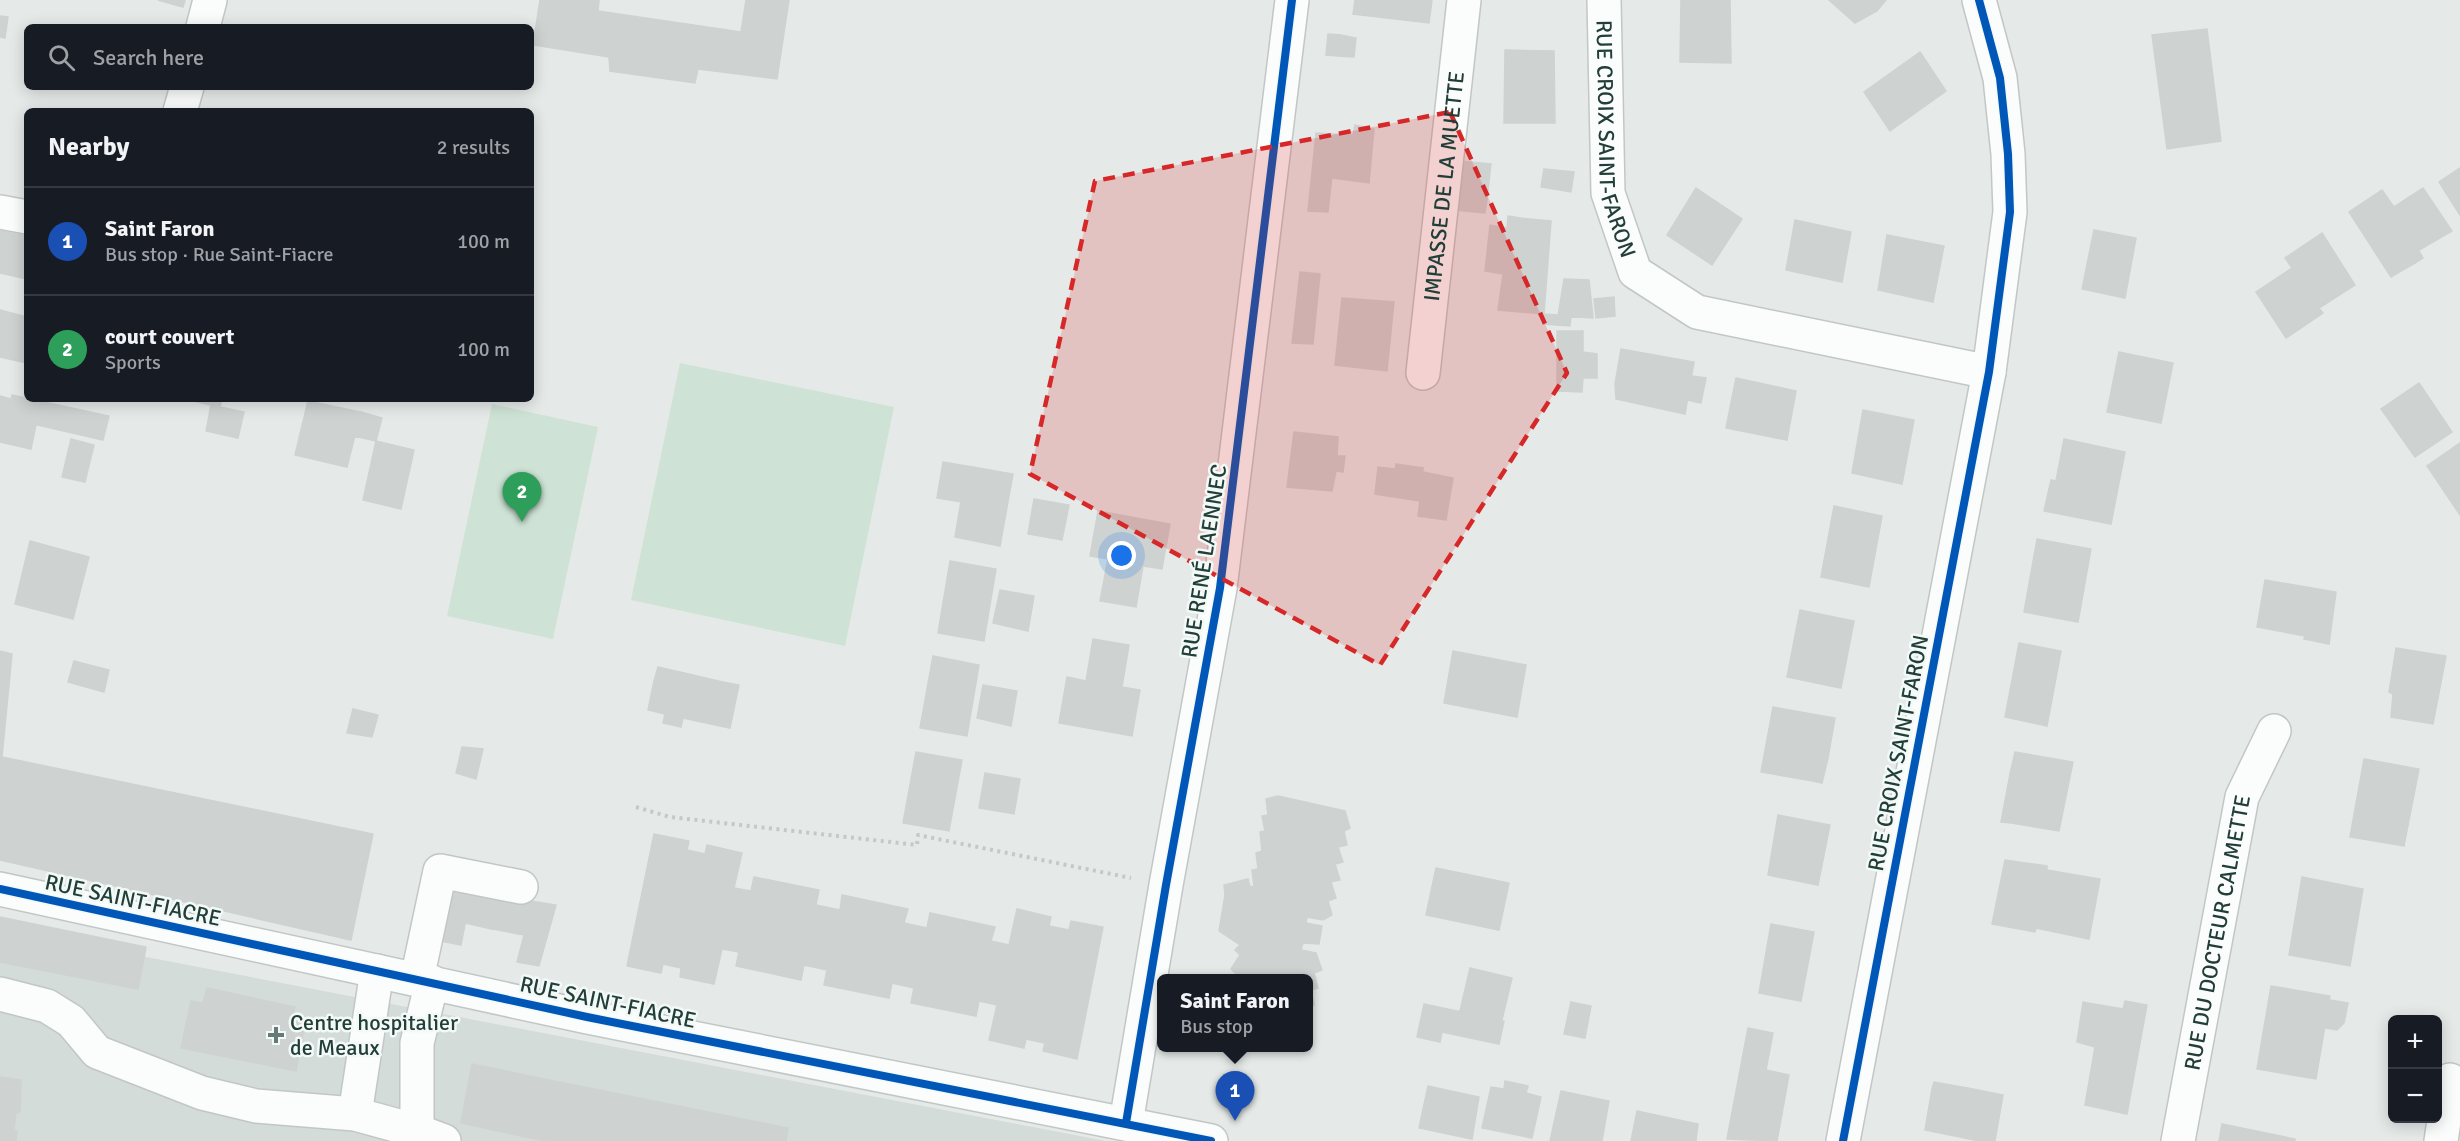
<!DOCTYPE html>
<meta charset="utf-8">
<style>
:root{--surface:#171b24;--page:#20242c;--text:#f1f3f6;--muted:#9ea1a6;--line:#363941;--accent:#667a76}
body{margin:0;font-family:Signika,sans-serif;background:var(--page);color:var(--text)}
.controls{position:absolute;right:18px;bottom:18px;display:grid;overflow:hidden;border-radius:9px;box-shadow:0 3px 15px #0003}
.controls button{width:54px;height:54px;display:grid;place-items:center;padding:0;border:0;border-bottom:2px solid var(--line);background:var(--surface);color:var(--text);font:30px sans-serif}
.you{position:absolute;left:1122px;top:556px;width:21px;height:21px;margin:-15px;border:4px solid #fff;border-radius:50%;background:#1a73e8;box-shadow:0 0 0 9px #1a73e833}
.badge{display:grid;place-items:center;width:39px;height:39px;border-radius:50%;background:var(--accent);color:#fff;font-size:20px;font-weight:700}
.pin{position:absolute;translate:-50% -50px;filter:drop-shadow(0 2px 3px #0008)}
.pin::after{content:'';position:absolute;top:32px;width:21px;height:18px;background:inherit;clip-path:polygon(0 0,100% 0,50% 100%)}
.popup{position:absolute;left:1157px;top:974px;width:156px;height:78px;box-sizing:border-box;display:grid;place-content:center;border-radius:9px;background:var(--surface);filter:drop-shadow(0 2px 4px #0005);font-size:20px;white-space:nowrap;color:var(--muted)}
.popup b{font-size:22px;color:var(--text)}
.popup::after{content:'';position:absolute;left:50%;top:100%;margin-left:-12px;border:12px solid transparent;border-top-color:var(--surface)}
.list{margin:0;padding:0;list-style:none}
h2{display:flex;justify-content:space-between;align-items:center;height:78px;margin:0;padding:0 24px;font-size:26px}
h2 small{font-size:20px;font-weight:400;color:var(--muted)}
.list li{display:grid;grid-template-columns:39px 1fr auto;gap:18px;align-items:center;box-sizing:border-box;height:108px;padding:0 24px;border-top:2px solid var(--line)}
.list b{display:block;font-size:22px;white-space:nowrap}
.list p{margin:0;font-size:20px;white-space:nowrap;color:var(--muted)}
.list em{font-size:20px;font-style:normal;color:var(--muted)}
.icon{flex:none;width:33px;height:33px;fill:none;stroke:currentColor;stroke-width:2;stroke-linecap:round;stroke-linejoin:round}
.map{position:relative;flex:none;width:2460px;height:1141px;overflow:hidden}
.search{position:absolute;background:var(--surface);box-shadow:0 3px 15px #0003;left:24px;top:24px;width:510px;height:66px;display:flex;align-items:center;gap:15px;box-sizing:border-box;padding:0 21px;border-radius:9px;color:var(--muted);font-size:22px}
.panel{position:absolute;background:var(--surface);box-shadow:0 3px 15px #0003;left:24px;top:108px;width:510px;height:294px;border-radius:9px}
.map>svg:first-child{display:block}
.built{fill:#d3dcd8}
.green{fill:#cee3d5}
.building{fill:#ced3d1;stroke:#ced3d1;stroke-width:1.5}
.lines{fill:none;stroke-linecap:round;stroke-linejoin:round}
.minor-casing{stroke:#c2c7c5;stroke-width:36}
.path{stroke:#c1cac8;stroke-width:4;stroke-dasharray:3 4.5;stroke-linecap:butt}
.minor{stroke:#fbfcfc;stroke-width:33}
.cycleway-casing{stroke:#f3f9f6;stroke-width:11}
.cycleway{stroke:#0057b8;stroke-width:8}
.marked{fill:#d62828;fill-opacity:0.2;stroke:#d62828;stroke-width:4.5;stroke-dasharray:12 8;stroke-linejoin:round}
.poi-dot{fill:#667a76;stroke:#f3f9f6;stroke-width:2}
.labels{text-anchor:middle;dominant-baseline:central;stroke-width:5;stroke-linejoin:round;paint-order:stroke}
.street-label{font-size:22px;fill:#223e38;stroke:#f3f9f6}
.poi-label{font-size:22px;fill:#223e38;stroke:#f3f9f6;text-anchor:start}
</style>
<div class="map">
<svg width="2460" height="1141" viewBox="0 0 2460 1141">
<rect width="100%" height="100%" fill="#e5eae8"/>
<path class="built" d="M0,929L1106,1141H0Z"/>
<path class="green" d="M680,363L894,407L845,646L631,600Z
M492,404L598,427L553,639L447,616Z"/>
<path class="building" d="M158,0H185L183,7Z
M540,0H599L598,11L741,32L746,0H789L777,79L698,69L695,83L610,71L609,57L533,45Z
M1355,0H1432L1429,23L1353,14Z
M1681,0H1730L1731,63L1680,62Z
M1829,0H1886L1877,11L1855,23Z
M0,16L8,17L5,38L0,37Z
M2207,29L2221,141L2167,149L2152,35Z
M1328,34L1341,35L1338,56L1326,55Z
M1341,35L1356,38L1354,57L1338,56Z
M1505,50L1554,51L1555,123H1504Z
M1920,52L1946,91L1890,131L1864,92Z
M1355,125L1374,129L1369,183L1333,178L1332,176L1328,212L1308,211L1316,133L1353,135Z
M1459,161L1491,164L1489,181L1457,178Z
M2460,168V215L2439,182Z
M1544,169L1574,172L1571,192L1541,187Z
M1457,178L1489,181L1487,200L1455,197Z
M1696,188L1742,219L1712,265L1667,235Z
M2423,188L2452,231L2409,256L2415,263L2391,277L2360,229Z
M2382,190L2394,207L2360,229L2349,212Z
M1455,197L1487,200L1485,213L1454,210Z
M1508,216L1520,218L1519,230L1507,228Z
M1520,218L1551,221L1544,314L1498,310L1503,274L1485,271L1490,225L1519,230Z
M1795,220L1851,232L1842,282L1786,270Z
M2094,230L2136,238L2125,298L2082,289Z
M0,231L27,236V279L0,273Z
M2322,233L2355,285L2319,308L2323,313L2286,338L2256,292L2292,268L2285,258Z
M1887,235L1944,246L1933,302L1878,290Z
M2419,251L2423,258L2415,263L2409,256Z
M1300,272L1320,274L1313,344L1292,343Z
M1564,279L1589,280L1593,318L1558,316Z
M1614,297L1615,316L1596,318L1594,299Z
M1342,298L1394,302L1387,371L1335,365Z
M0,310L27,317V363L0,357Z
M1544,314L1571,316L1570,326L1543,324Z
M1557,331H1583V352L1597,354V378H1583L1582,392L1557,391Z
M1621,349L1694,362L1685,414L1616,399L1615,384Z
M2119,352L2173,363L2161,423L2107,412Z
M1692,376L1706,378L1701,403L1687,400Z
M1736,378L1796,391L1787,440L1726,428Z
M2419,383L2452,432L2415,457L2381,409Z
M12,395L109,416L103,440L7,418Z
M0,396L11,399L7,418L0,416Z
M185,399H213L211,405Z
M213,399H222L220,407L211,405Z
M308,401L361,412L347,467L295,455Z
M211,405L244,412L238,438L206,431Z
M1863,410L1914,420L1902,484L1852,473Z
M361,412L382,418L376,441L354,436Z
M0,416L36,425L31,449L0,442Z
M1294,432L1338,437L1337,456H1345L1343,472L1336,471L1332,491L1287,487Z
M71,439L94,445L85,482L62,477Z
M2064,439L2125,452L2111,524L2044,511L2051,480L2056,481Z
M376,441L414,450L401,509L363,500Z
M2460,443V515L2427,466Z
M943,462L967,466L961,502L937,498Z
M1396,464L1423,468V472L1453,478L1446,520L1418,516L1420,501L1375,494L1378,467L1395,469Z
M967,466L1013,474L1000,546L955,537Z
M1034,499L1069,505L1062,540L1028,534Z
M1834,506L1882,516L1869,587L1821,577Z
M1098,511L1170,524L1162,569L1143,566L1136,607L1100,601L1108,559L1090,556Z
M2037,539L2091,549L2078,622L2024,612Z
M30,541L89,557L73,619L15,604Z
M950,561L996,569L984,641L938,633Z
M2265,580L2336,592L2329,644L2304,639L2305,636L2257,627Z
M1000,590L1034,596L1028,631L993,623Z
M1800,610L1854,621L1841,688L1787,677Z
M1093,639L1129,645L1122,687L1140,690L1132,736L1059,723L1067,677L1086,681Z
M2019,643L2061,651L2047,726L2005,717Z
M2396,648L2446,656L2433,724L2391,717L2393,694L2389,692Z
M0,651L12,654L2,757L373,834L351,940L0,860Z
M1453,651L1526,665L1517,717L1444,703Z
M933,656L979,665L967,736L920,728Z
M74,661L109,670L104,692L68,682Z
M658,667L680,672L677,686L654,681Z
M680,672L723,682L720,695L736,699L730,728L683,718L681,727L663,723L665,714L648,710L654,681L677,686Z
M723,682L739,685L736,699L720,695Z
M983,685L1017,691L1011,726L977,718Z
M1773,707L1835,718L1828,758L1817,755L1812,781L1761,772Z
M353,709L378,715L372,737L347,733Z
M462,747L483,749L476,779L456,773Z
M916,752L962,760L949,831L903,823Z
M2015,752L2073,762L2059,831L2011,823L2018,784L2010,774Z
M1817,755L1828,758L1822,783L1812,781Z
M2364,759L2419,769L2404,846L2350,837Z
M985,773L1020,779L1014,814L979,808Z
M2010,774L2018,784L2011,823L2001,822Z
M1278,796L1345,811L1350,828L1344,831L1347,845L1338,847L1343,862L1335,864L1340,880L1331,882L1336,898L1328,901L1332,915L1323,920L1307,917L1306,923L1322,926L1319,944L1303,943L1301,950L1316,953L1322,970L1314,973L1318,988L1311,990L1314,1005L1308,1006V978H1234L1236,974L1231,969L1240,955L1235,950L1240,945L1219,931L1225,895L1224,885L1248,879L1250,887L1254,886L1252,870L1258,869L1256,853L1262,851L1260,832L1265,831L1262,816L1268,815L1266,799Z
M1778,815L1830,825L1818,885L1768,875Z
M654,834L689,841L687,850L705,854L707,845L742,853L734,888L751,891L754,877L819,890L816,905L840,910L842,895L908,909L904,923L927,928L930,913L995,927L991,941L1009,945L1017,909L1051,917L1049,926L1069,930L1071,921L1103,927L1077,1059L1043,1051L1045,1043L1026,1039L1024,1048L989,1040L997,1005L979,1001L976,1016L911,1003L914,988L892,983L889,998L824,985L827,970L804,965L801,980L736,966L739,952L722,949L714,984L680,977L681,968L663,964L661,973L627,966Z
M2005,860L2047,866V870L2100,879L2089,939L2036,928L2035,932L1992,924Z
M1436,868L1509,883L1499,930L1426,915Z
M2302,877L2363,889L2350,966L2289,955Z
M444,882L472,888L461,945L431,939Z
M472,888L499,893L492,929L465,923Z
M499,893L525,900L519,934L492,929Z
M525,900L556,905L539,966L517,962L524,935L519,934Z
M0,917L146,947L138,989L0,962Z
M1771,924L1814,932L1801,1001L1759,993Z
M1470,968L1512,978L1502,1020L1460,1011Z
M2271,986L2330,996L2316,1079L2257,1069Z
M207,988L295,1007L292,1021L305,1024L296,1071L181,1048L191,1001L203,1003Z
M2330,1000L2348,1003L2344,1023L2337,1030L2325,1028Z
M2125,1001L2147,1005L2127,1114L2085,1105L2095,1047L2077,1042L2083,1002L2123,1009Z
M1571,1002L1591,1006L1585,1038L1564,1034Z
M1424,1004L1504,1021L1499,1044L1442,1032L1440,1042L1417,1037Z
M1748,1028L1773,1033L1766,1070L1789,1075L1777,1141L1727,1139Z
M472,1064L535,1077L534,1085L539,1089V1093L556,1096L559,1082L788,1128L786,1141H549L548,1135L531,1132L530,1138L461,1123Z
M0,1077L21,1080L20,1112L16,1113L14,1129L17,1132L16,1141H0Z
M535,1077L559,1082L556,1096L539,1093V1089L534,1085Z
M1505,1081L1528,1086L1526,1093L1541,1097L1532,1138L1482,1128L1491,1087L1504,1089Z
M1934,1082L1968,1088L1966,1097L1932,1089Z
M1428,1086L1479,1097L1472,1139L1419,1128Z
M1968,1088L2003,1095L1995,1141H1979L1925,1130L1932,1089L1966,1097Z
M1561,1091L1609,1101L1602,1141H1550Z
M1637,1111L1698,1124L1696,1141H1631Z
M2222,1124L2295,1139V1141H2219Z
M531,1132L548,1135L547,1141L530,1138Z"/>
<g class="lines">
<g class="minor-casing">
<g id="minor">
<path id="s1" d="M1604,0L1608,193L1635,272L1697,312L1989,372"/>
<path d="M203,27L210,0"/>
<path d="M180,111L187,87"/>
<path d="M0,212L27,217"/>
<path id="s2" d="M1423,373L1464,0"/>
<path d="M0,889L587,1017L1211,1141"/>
<path d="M417,979L440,871L521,887"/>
<path d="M0,994L47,1006L71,1021L97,1052L202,1093L256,1106L355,1114L417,1131L444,1141"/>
<path d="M355,1114L377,971"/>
<path d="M1126,1123L1166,885L1220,588L1292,0"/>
<path d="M417,1131V1043L432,982"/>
<path d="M1843,1141L1989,372L2010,212L2008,154L2000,78L1979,0"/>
<path id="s3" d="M2178,1141L2242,797L2274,731"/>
<path d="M2441,1141L2450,1080"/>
</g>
</g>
<path class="path" d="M636,807L670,817L917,845L918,835L1131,878"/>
<use href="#minor" class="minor"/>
<g class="cycleway-casing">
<path id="cycleway" d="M0,889L587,1017L1211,1141
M1126,1123L1166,885L1220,588L1292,0
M1843,1141L1989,372L2010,212L2008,154L2000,78L1979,0"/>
</g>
<use href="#cycleway" class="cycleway"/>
</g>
<path class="marked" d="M1450,112L1567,373L1380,665L1030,474L1095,181Z"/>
<path class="poi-dot" d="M273 1026h6v6h6v6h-6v6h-6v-6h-6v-6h6z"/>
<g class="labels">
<g class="street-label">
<text stroke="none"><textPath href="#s1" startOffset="140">RUE CROIX SAINT-FARON</textPath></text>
<text stroke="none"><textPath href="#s2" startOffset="188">IMPASSE DE LA MUETTE</textPath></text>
<text transform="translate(1204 561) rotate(-81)">RUE RENÉ LAENNEC</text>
<text transform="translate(1898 753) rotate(-79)">RUE CROIX SAINT-FARON</text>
<text transform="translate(133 900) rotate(12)">RUE SAINT-FIACRE</text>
<text stroke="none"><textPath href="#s3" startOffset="212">RUE DU DOCTEUR CALMETTE</textPath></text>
<text transform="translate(608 1002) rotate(12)">RUE SAINT-FIACRE</text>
</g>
<g class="poi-label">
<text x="290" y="1022">Centre hospitalier<tspan x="290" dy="25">de Meaux</tspan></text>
</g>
</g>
</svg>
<div class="controls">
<button>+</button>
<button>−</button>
</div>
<div class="you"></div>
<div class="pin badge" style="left:1235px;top:1121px;background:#1a4fb4">1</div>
<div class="popup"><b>Saint Faron</b>Bus stop</div>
<div class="pin badge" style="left:522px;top:522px;background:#2e9e5b">2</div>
<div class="search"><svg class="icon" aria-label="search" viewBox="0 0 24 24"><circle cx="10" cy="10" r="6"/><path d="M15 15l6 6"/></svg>Search here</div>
<section class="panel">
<h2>Nearby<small>2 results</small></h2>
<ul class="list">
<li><span class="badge" style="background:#1a4fb4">1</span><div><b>Saint Faron</b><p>Bus stop · Rue Saint-Fiacre</p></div><em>100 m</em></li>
<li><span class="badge" style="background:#2e9e5b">2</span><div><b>court couvert</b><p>Sports</p></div><em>100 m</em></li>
</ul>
</section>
</div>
